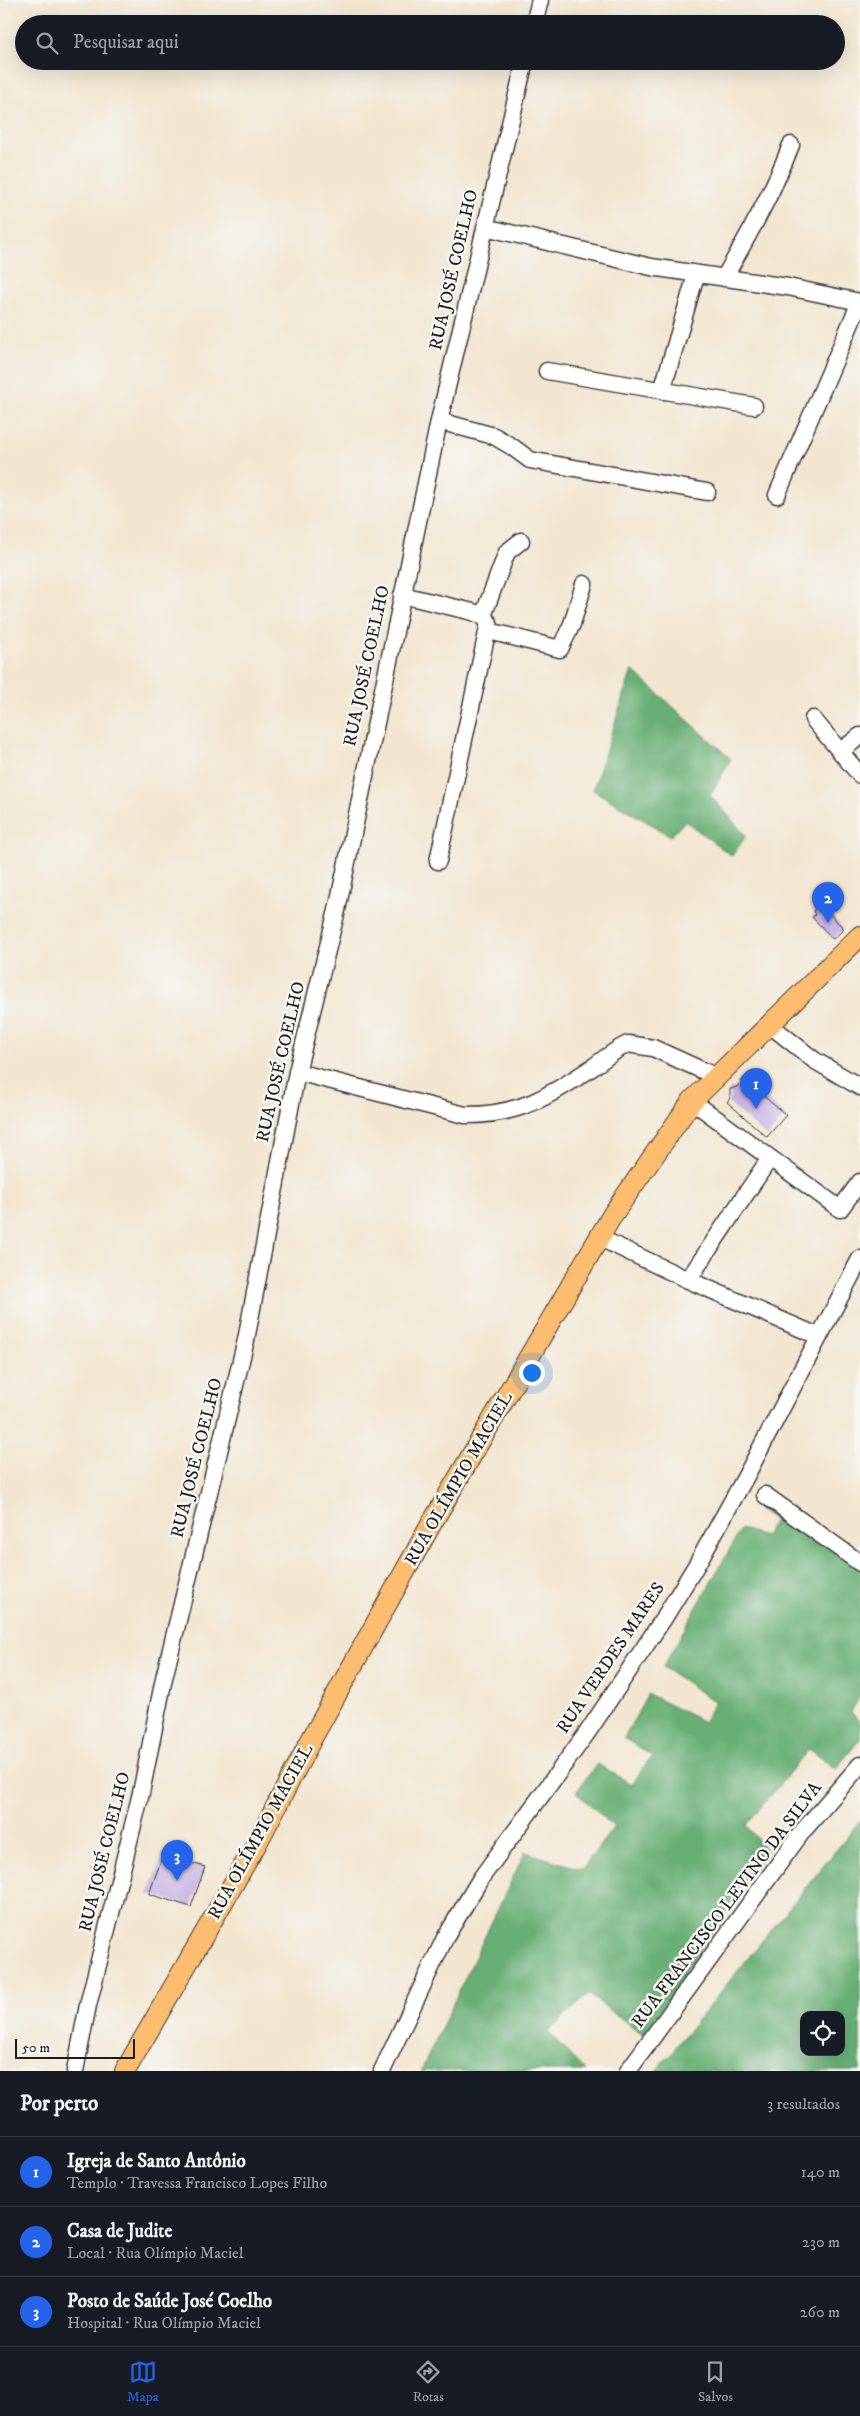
<!DOCTYPE html>
<html lang="pt">
<meta charset="utf-8">
<style>
:root{--surface:#171b24;--page:#242831;--text:#f1f3f6;--muted:#9ea1a6;--line:#363941;--accent:#2563eb}
body{margin:0;font-family:"IM FELL DW Pica",serif;background:var(--page);color:var(--text)}
.controls{position:absolute;right:15px;bottom:15px;display:grid;overflow:hidden;border-radius:10px;box-shadow:0 5px 20px #0002}
.controls button{width:45px;height:45px;display:grid;place-items:center;padding:0;border:0;border-bottom:1px solid var(--line);background:var(--surface);color:var(--text);font:25px sans-serif}
.scale{position:absolute;left:15px;bottom:12px;width:120px;box-sizing:border-box;padding-left:5px;border:2px solid #1c1c1c;border-top:0;font-size:14px;line-height:18px;white-space:nowrap;color:#1c1c1c;-webkit-text-stroke:4px #f6f6f2;paint-order:stroke}
.you{position:absolute;left:531px;top:1372px;width:18px;height:18px;margin:-12px;border:4px solid #fff;border-radius:50%;background:#1a73e8;box-shadow:0 0 0 8px #1a73e833}
.badge{display:grid;place-items:center;width:32px;height:32px;border-radius:50%;background:var(--accent);color:#fff;font-size:16px;font-weight:700}
.pin{position:absolute;translate:-50% -41px;filter:drop-shadow(0 1px 2px #0008)}
.pin::after{content:'';position:absolute;top:26px;width:18px;height:15px;background:inherit;clip-path:polygon(0 0,100% 0,50% 100%)}
.list{margin:0;padding:0;list-style:none}
h2{display:flex;justify-content:space-between;align-items:center;height:65px;margin:0;padding:0 20px;font-size:21px}
h2 small{font-size:16px;font-weight:400;color:var(--muted)}
.list li{display:grid;grid-template-columns:32px 1fr auto;gap:15px;align-items:center;box-sizing:border-box;height:70px;padding:0 20px;border-top:1px solid var(--line)}
.list b{display:block;font-size:19px;white-space:nowrap}
.list p{margin:0;font-size:16px;white-space:nowrap;color:var(--muted)}
.list em{font-size:16px;font-style:normal;color:var(--muted)}
.icon{flex:none;width:28px;height:28px;fill:none;stroke:currentColor;stroke-width:2;stroke-linecap:round;stroke-linejoin:round}
.map{position:relative;flex:none;width:860px;height:2071px;overflow:hidden}
.search{position:absolute;background:var(--surface);box-shadow:0 5px 20px #0002;left:15px;right:15px;top:15px;height:55px;display:flex;align-items:center;gap:12px;box-sizing:border-box;padding:0 18px;border-radius:28px;color:var(--muted);font-size:19px}
.sheet{height:275px;background:var(--surface)}
nav{display:flex;justify-content:space-around;align-items:center;box-sizing:border-box;height:70px;border-top:1px solid var(--line);background:var(--surface);font-size:14px;color:var(--muted)}
nav a{display:grid;justify-items:center;gap:2px}
nav .on{color:var(--accent)}
.map>svg:first-child{display:block}
.forest{fill:#67af74;stroke:#426648;fill-rule:evenodd}
.building{fill:#c4aee1}
.lines{fill:none;stroke-linecap:round;stroke-linejoin:round}
.minor-casing{stroke:#3c3a37;stroke-width:19}
.major-casing{stroke:#3c3a37;stroke-width:22}
.minor{stroke:#fff;stroke-width:16}
.major{stroke:#fcbd6f;stroke-width:20}
.labels{text-anchor:middle;dominant-baseline:central;stroke-width:5;stroke-linejoin:round;paint-order:stroke}
.street-label{font-size:18px;fill:#1c1c1c;stroke:#f6f6f2}
</style>
<div class="map">
<svg width="860" height="2071" viewBox="0 0 860 2071">
<rect width="100%" height="100%" fill="#f6f6f2"/>
<filter id="ink" filterUnits="userSpaceOnUse"><feTurbulence type="fractalNoise" baseFrequency=".02" numOctaves="2"/><feDisplacementMap in="SourceGraphic" scale="10" xChannelSelector="R" yChannelSelector="G"/><feConvolveMatrix kernelMatrix="1 2 1 2 8 2 1 2 1" color-interpolation-filters="sRGB"/></filter>
<filter id="wash" filterUnits="userSpaceOnUse"><feTurbulence type="fractalNoise" baseFrequency=".0096" numOctaves="4" result="noise"/><feDisplacementMap in="SourceGraphic" scale="20" xChannelSelector="R" yChannelSelector="G"/><feGaussianBlur stdDeviation="1.12" result="paint"/><feColorMatrix in="noise" values="0 0 0 0 0 0 0 0 0 0 0 0 0 0 0 0 0 1.4 0 .05"/><feComposite in="paint" operator="in"/></filter>
<g filter="url(#wash)">
<rect width="100%" height="100%" fill="#f2e6d0"/>
<path class="forest" d="M632,670L731,759L710,795L746,836L732,856L685,821L671,836L593,790Z
M763,1486L860,1559V1696L851,1712L860,1722V1739L836,1769L809,1749L746,1825L766,1850L644,2035L588,1994L548,2032L585,2071H421L525,1852L582,1869L614,1827L576,1792L597,1764L632,1784L652,1756L624,1738L648,1694L704,1722L715,1702L663,1667L741,1529L765,1536L775,1520L755,1506Z
M860,1821V2071H656ZM804,2015H841V2052H804Z"/>
<g id="blocks">
<path class="building" d="M820,904L844,929L833,939L812,917L815,915L813,911Z
M743,1079L786,1115L767,1137L727,1102L730,1098V1089L737,1087Z
M163,1855L205,1867L191,1907L149,1894Z"/>
</g>
</g>
<g filter="url(#ink)">
<use href="#blocks" fill-opacity="0" stroke="#3c3a37" stroke-width="1"/>
<g class="lines">
<g class="minor-casing">
<path id="minor" d="M534,24L540,0
M485,227L651,267L788,287L860,302
M724,278C749,234 773,192 791,145
M547,371L754,406
M662,391L696,275
M439,421L494,436L511,446L530,460L707,492
M777,495L860,302
M402,595L473,612L483,616L489,623L438,861
M483,616L507,552L521,541
M489,631L560,649L572,624L584,584
M813,719L860,775
M841,751L860,736
M770,1025L814,1060L860,1087
M297,1072L465,1115C518,1116 550,1096 593,1067C604,1059 616,1049 628,1044L653,1048L717,1077
M692,1101L840,1209L860,1182
M600,1238L688,1280L818,1336
M688,1280L770,1158
M765,1495L860,1563
M75,2071L88,2005L141,1793L164,1678L246,1340L297,1072L337,910L439,421L525,61
M382,2071L445,1938L481,1878L587,1733L664,1618L697,1564L745,1478L860,1259
M628,2071L802,1832L860,1765"/>
</g>
<g class="major-casing">
<path id="major" d="M125,2071L257,1843L311,1740L433,1521L613,1214L692,1101L860,936"/>
</g>
<use href="#minor" class="minor"/>
<use href="#major" class="major"/>
</g>
</g>
<g class="labels">
<g class="street-label">
<text transform="translate(454 270) rotate(-77)">RUA JOSÉ COELHO</text>
<text transform="translate(367 666) rotate(-78)">RUA JOSÉ COELHO</text>
<text transform="translate(281 1062) rotate(-77)">RUA JOSÉ COELHO</text>
<text transform="translate(197 1458) rotate(-76)">RUA JOSÉ COELHO</text>
<text transform="translate(459 1479) rotate(-60)">RUA OLÍMPIO MACIEL</text>
<text transform="translate(611 1658) rotate(-56)">RUA VERDES MARES</text>
<text transform="translate(261 1832) rotate(-61)">RUA OLÍMPIO MACIEL</text>
<text transform="translate(105 1852) rotate(-76)">RUA JOSÉ COELHO</text>
<text transform="translate(727 1905) rotate(-53)">RUA FRANCISCO LEVINO DA SILVA</text>
</g>
</g>
</svg>
<div class="controls">
<button><svg class="icon" aria-label="locate" viewBox="0 0 24 24"><circle cx="12" cy="12" r="6"/><path d="M12 2v4M12 18v4M2 12h4M18 12h4"/></svg></button>
</div>
<div class="scale">50 m</div>
<div class="you"></div>
<div class="pin badge" style="left:756px;top:1109px">1</div>
<div class="pin badge" style="left:828px;top:923px">2</div>
<div class="pin badge" style="left:177px;top:1881px">3</div>
<div class="search"><svg class="icon" aria-label="search" viewBox="0 0 24 24"><circle cx="10" cy="10" r="6"/><path d="M15 15l6 6"/></svg>Pesquisar aqui</div>
</div>
<section class="sheet">
<h2>Por perto<small>3 resultados</small></h2>
<ul class="list">
<li><span class="badge">1</span><div><b>Igreja de Santo Antônio</b><p>Templo · Travessa Francisco Lopes Filho</p></div><em>140 m</em></li>
<li><span class="badge">2</span><div><b>Casa de Judite</b><p>Local · Rua Olímpio Maciel</p></div><em>230 m</em></li>
<li><span class="badge">3</span><div><b>Posto de Saúde José Coelho</b><p>Hospital · Rua Olímpio Maciel</p></div><em>260 m</em></li>
</ul>
</section>
<nav>
<a class="on"><svg class="icon" aria-label="map" viewBox="0 0 24 24"><path d="M3 6l6-2 6 2 6-2v14l-6 2-6-2-6 2zM9 4v14M15 6v14"/></svg>Mapa</a>
<a><svg class="icon" aria-label="directions" viewBox="0 0 24 24"><path d="M12 3l9 9-9 9-9-9zM9 14v-3h6M13 9l2 2-2 2"/></svg>Rotas</a>
<a><svg class="icon" aria-label="saved" viewBox="0 0 24 24"><path d="M7 4h10v16l-5-4-5 4z"/></svg>Salvos</a>
</nav>
